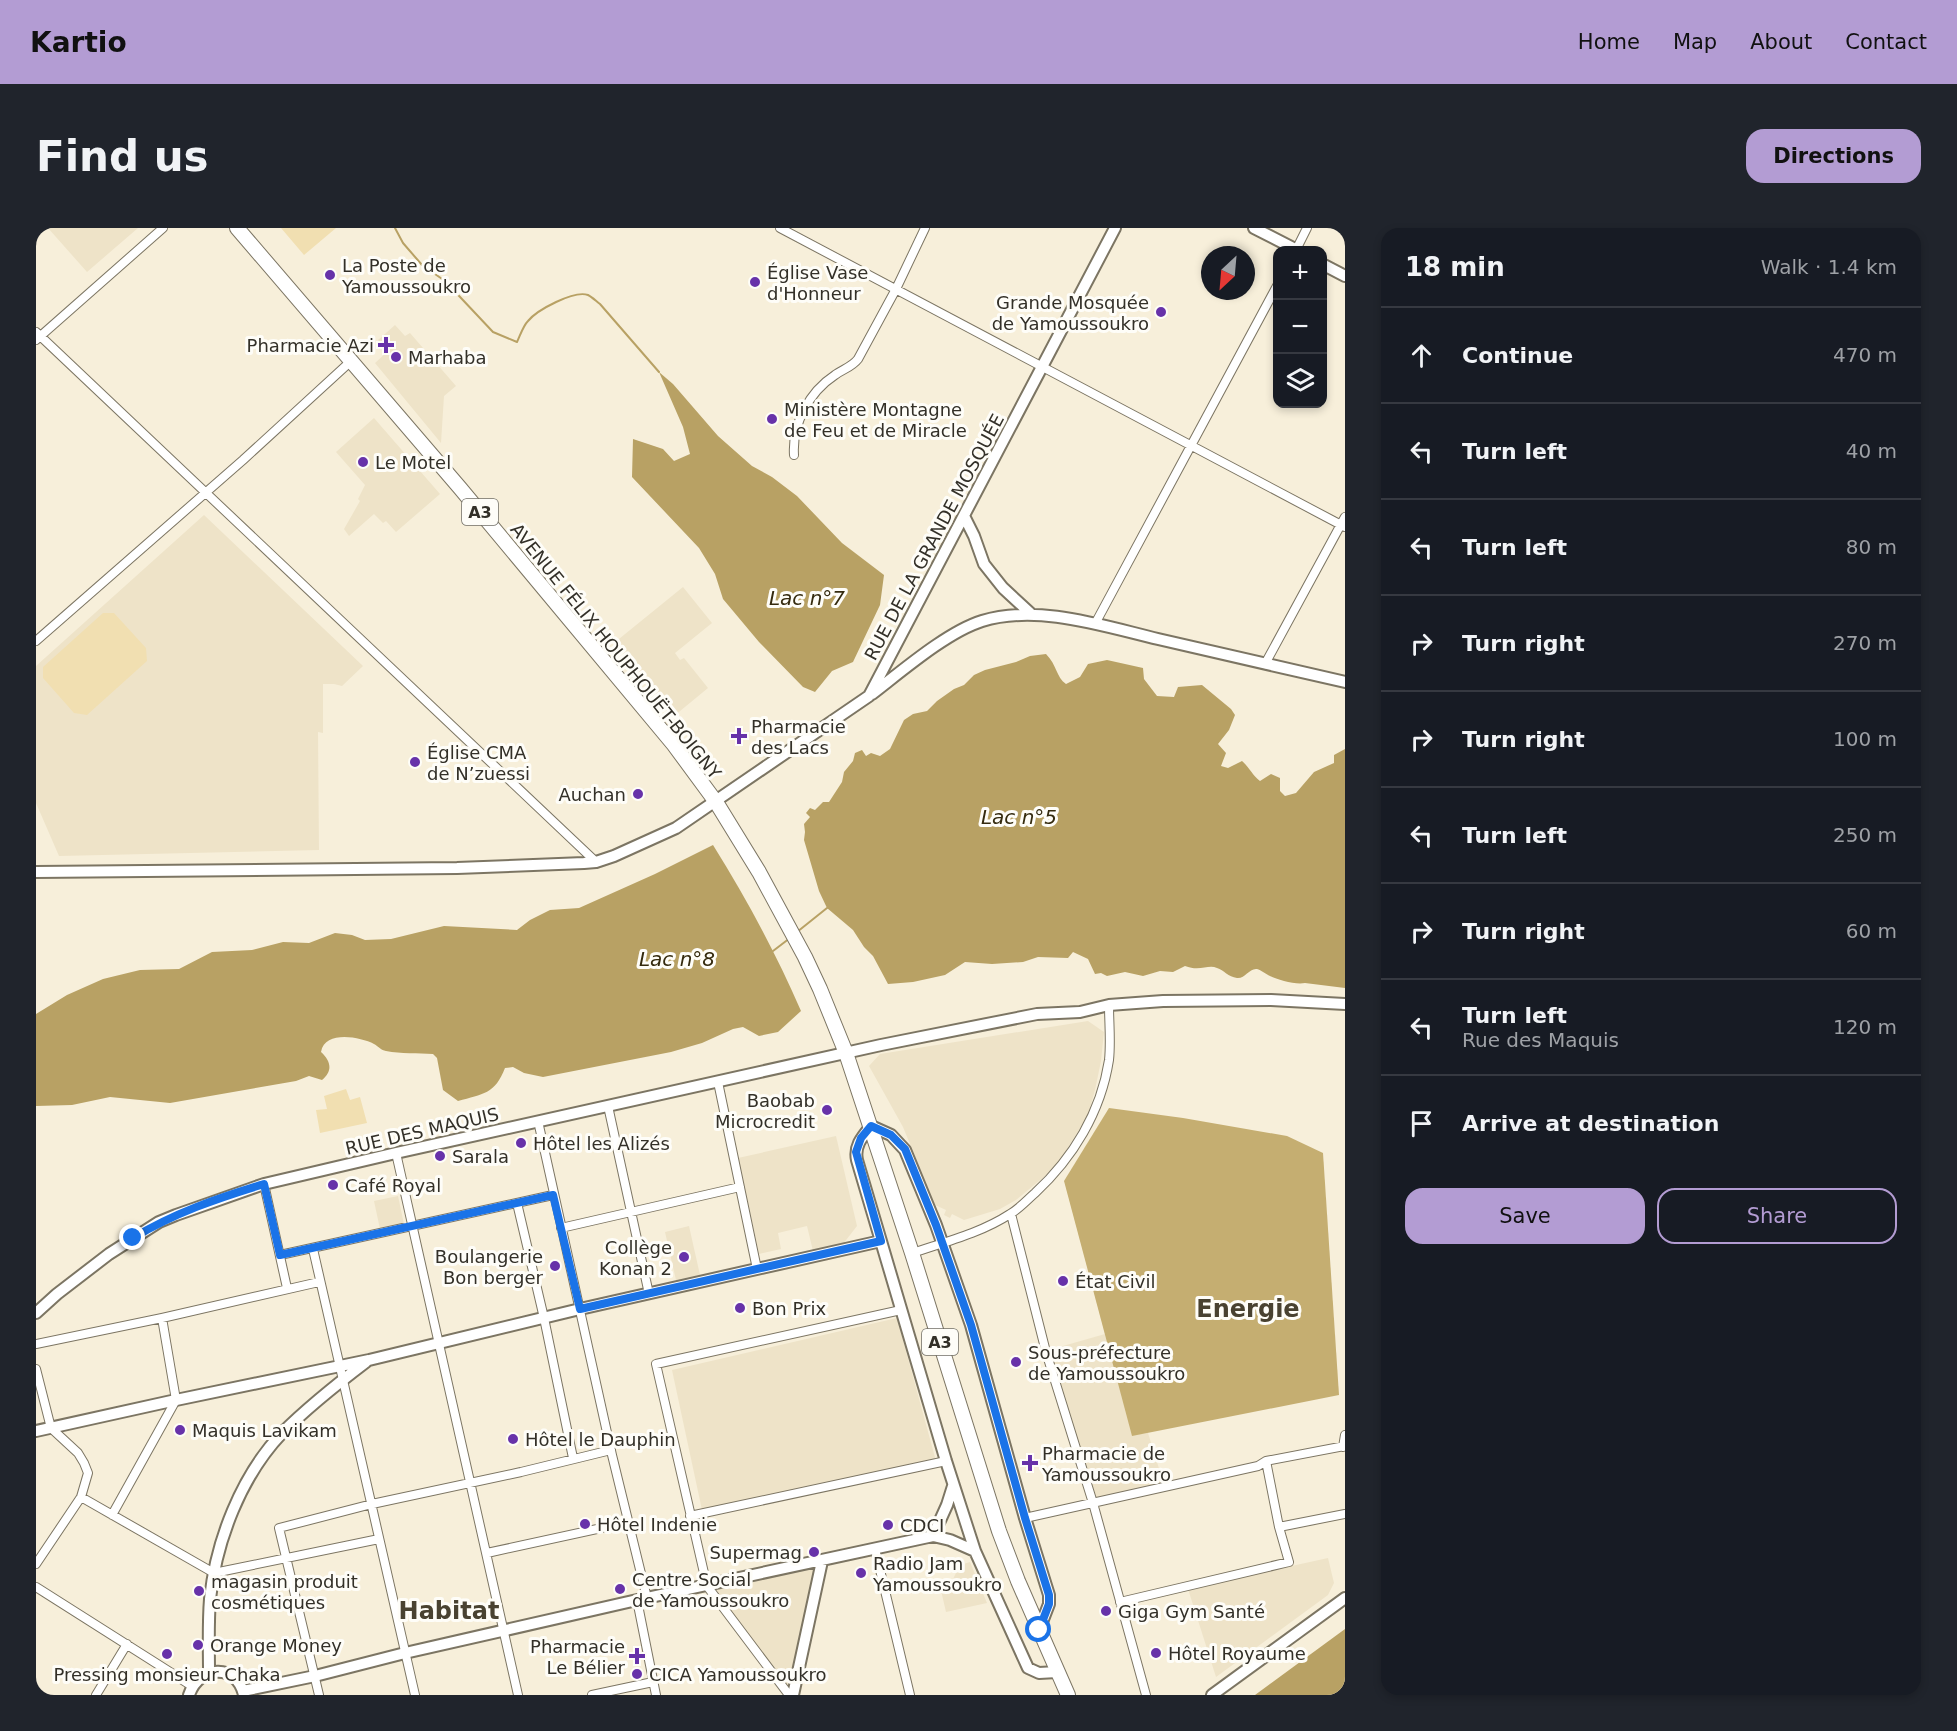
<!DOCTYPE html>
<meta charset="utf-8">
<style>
:root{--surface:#171b24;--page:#20242c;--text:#f1f3f6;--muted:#9ea1a6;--line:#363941;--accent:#b39cd3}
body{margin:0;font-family:"DejaVu Sans",sans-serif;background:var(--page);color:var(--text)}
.controls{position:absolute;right:18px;top:18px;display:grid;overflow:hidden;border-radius:12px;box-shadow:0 3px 9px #0003}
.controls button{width:54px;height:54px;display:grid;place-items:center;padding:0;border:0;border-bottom:2px solid var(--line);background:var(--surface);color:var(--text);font:30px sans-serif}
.compass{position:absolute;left:1165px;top:18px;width:54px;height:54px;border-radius:50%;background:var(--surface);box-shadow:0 3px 9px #0003;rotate:206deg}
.stop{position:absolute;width:18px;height:18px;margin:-14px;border:4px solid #1a73e8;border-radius:50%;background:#fff}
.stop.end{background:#1a73e8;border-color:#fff;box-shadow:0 2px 6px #0008}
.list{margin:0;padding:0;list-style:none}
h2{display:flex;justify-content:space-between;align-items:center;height:78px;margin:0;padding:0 24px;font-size:26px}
h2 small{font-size:20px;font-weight:400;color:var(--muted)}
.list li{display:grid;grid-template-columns:39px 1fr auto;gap:18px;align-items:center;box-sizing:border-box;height:96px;padding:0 24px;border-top:2px solid var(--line)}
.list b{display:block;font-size:22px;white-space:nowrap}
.list p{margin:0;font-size:20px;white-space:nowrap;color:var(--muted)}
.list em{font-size:20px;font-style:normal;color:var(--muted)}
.actions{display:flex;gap:12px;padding:18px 24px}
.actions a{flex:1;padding:14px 0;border:2px solid var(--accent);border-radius:18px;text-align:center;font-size:21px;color:var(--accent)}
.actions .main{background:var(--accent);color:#111}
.icon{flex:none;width:33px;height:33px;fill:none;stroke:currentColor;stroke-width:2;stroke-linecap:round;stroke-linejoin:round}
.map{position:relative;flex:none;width:1309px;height:1467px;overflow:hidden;border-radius:18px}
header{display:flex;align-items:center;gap:36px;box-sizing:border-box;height:84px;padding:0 30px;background:var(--accent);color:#111}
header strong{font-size:28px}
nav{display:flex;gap:33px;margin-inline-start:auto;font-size:21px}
.intro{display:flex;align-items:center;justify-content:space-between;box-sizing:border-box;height:144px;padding:0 36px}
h1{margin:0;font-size:42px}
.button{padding:15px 27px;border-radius:18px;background:var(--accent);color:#111;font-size:21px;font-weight:700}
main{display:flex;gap:36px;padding:0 36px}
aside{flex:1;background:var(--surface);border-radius:18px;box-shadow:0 3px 9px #0003}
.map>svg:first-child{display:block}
.built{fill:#eee3c8}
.green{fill:#f1dfb1}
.forest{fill:#c5ae71}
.water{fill:#b8a164}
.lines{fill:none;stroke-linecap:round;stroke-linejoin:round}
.stream{stroke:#b8a164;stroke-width:2}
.street-casing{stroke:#7c7563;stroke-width:10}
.secondary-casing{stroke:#7c7563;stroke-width:14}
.highway-casing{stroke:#7c7563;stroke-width:16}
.street{stroke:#fff;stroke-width:8}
.secondary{stroke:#fff;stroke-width:10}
.highway{stroke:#fff;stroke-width:14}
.route{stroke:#1a73e8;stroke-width:8}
.poi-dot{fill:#6732a9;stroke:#fefdf8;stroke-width:2}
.labels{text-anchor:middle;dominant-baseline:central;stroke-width:6;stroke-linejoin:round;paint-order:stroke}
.shield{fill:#fefdf8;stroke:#706e66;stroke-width:1.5}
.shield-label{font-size:16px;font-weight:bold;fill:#333028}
.poi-label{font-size:18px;fill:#333028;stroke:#fefdf8;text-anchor:start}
.street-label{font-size:18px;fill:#333028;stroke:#fefdf8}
.water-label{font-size:20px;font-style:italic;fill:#352b0f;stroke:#fefdf8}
.district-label{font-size:24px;font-weight:bold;fill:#494231;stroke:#fefdf8}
</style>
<header>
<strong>Kartio</strong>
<nav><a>Home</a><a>Map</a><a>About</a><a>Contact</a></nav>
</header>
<div class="intro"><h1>Find us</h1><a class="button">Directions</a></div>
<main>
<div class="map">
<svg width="1309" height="1467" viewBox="0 0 1309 1467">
<rect width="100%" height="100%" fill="#f7efda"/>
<path class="built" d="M12,0H102L51,44Z
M359,97L369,108L374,105L420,158L408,168L405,215L339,135L352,123L342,112Z
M338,190L404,266L360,304L350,293L347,295L338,286L313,308L308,301L324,273L322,271L329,257L300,224Z
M168,287L327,438L306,458L298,456H287V505L282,504L283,622L23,628L0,575V438Z
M647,359L676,395L639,425L644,432L648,430L672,460L638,488L578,415Z
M1052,793L1068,804L1065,833L1059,862L1052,887L1027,928L1009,948L980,972L964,981L928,992L916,986L914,990L908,987L910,982L899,977L867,899L833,838L844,826Z
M800,908L821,998L807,1016L777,1023L771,998L742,1005L745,1021L723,1026L702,930Z
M362,968L368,996L344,1001L338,973Z
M653,998L664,1047L640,1052L629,1004Z
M861,1090L900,1233L666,1282L636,1142Z
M1069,1106L1096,1207L1112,1205L1129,1260L1057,1275L1013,1122Z
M1292,1330L1298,1355L1292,1367L1180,1449L1152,1361Z
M934,1334L951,1375L910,1384L904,1358L914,1357L924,1337Z
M782,1339L753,1460L674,1360Z"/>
<path class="green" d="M245,0H300L268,27Z
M67,385H78L110,420L111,433L51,487L38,485L7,450V439Z
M310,861L314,872L324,869L331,895L284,905L280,882L291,881L288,868Z"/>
<path class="forest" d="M1073,880L1147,890L1251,908L1287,925L1303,1167L1096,1208L1028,953Z"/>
<path class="water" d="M623,144L637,156L682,208L716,238L736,249L761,268L806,315L848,347L844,377L817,434L796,443L779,464L767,459L723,414L687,371L679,346L663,320L596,249L597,211L627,221L638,233L654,226L647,199Z
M1010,426C1021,437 1020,449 1030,456L1044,449L1052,436L1071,432L1107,440L1108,451L1121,468L1138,469L1142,459L1166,457L1195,481L1199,487L1193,502L1182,516L1190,525L1185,538L1192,540L1206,533C1214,540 1216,547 1224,553L1235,546L1244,550V563L1249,568L1260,565L1278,544L1298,535V527L1309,521V760L1269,755C1260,757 1242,752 1234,748C1230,746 1225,742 1221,741C1213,740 1209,751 1201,750C1192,749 1188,742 1181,740C1172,736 1164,744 1149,738L1137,744L1124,743L1107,748L1089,744L1071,748L1065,745L1059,746L1052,731L1037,724L1032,730L1002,729L987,734L956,736L929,734L909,747L877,754L852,756L837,728L828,719L817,702L791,680L783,663L768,612L769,604L768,596L774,589L770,585L774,580L779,582L787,574H793L806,554L808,544L817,533L819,525L826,522L830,528L835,525L844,528L854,521L868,492L877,486L891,483L901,473L918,461L928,457L938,447L949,442L980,434L994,428Z
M677,617C710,670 740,725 765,783L742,804L723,808L707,799L697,801L666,815L635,824L507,849L488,845L477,839L469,840C459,866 447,866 422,873L407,862L401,830L397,826C382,825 365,826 350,823C345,822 343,819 338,816C324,809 289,802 285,824C295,833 297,843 286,852L273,848L260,853L134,875L74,869L36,877L0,878V786L31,767L67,751L104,742L143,741L176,724L216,722L247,714L273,715L299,705L316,707L329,712L355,711L408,698L481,702L494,692L514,682L543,680L619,646Z
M1309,1401V1467H1219Z"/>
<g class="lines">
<path class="stream" d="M359,0L367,15L386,37L409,53L457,104L481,114C484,108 487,98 492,93C501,82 538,62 552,67C556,69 560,73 564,76L623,144
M761,704L791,680
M737,723L754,710"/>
<g class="street-casing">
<path id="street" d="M744,0L1309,299
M1260,22L1271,0
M0,104L560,634
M0,112L127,0
M758,227C756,196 773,164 799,147C807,141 816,139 822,131L860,61L889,0
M1059,396L1242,56
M0,413L207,232L314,134
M1229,436L1309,289
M682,854L721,1041
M572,878L613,1066
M502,893L576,1227L611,1370
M360,925L482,1467
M228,956L251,1060
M481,975L508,1090L537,1230
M975,986L1010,1124L1057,1275L1110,1467
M525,1000L704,959
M277,1021L379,1467
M876,1025C909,1014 945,1005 974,986C983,981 991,972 999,965C1037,930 1065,884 1073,832C1075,814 1073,795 1073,777
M244,1027L517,967
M0,1116L126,1090L283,1054
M0,1141L15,1200L42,1225L48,1235L52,1245L45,1269L0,1336
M1307,1219L1309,1207
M45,1269L178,1345L343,1311
M76,1287L140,1172L126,1090
M654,1288L910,1233
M989,1290L1222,1238L1230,1233L1309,1218
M1243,1299L1309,1286
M839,1321L874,1467
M451,1325L593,1294
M0,1359L156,1458
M601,1372L620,1467
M1084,1374L1253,1334L1243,1299L1230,1233
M60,1467L91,1416
M283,1467L243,1300L336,1276L485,1244L575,1222
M556,1467L617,1454
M753,1467L671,1358L620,1136L865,1082"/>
</g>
<g class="secondary-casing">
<path id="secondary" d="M1218,0L1261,22
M1286,36L1309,48
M928,288L938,308L948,336L967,360L994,385
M836,466C866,443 911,404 946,393C1002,376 1067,398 1122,411C1184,425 1246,440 1309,454
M0,644L421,640L548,635L560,634L578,628L640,600L833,468L1079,0
M0,1085L21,1066L73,1026L123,994L140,987L228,956L360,925L845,817L1001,786L1044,784L1073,777L1127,773L1235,772L1309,776
M0,1203L140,1172L333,1132L544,1081L845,1013
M897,1308L911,1277L917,1258
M1003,1402L1013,1376V1367L989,1290L935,1097L900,997L869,922L855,907L835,898C826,909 818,918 821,932L910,1233L939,1323L992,1440L1003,1445L1021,1444
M173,1445C173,1420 172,1396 174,1371C180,1313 205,1248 246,1205C272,1179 301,1156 330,1134
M207,1463L279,1448L369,1425L601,1372L897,1308L914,1312L939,1323
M153,1467C163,1437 201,1435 208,1467
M757,1467L786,1333
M1176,1467L1309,1370"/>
</g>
<g class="highway-casing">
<path id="highway" d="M201,0L424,260L638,517L680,574L723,644L769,729L784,761L810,825L876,1025L963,1303L982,1353L1032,1467"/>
</g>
<use href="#street" class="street"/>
<use href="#secondary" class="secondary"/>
<use href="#highway" class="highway"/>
</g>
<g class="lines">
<path class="route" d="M97,1010C138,985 182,970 228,956L244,1027L517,967L544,1081L845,1013L820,924L825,910L835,898L855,907L869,921L900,997L935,1097L989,1290L1013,1367V1376L1003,1402"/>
</g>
<g class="poi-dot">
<circle cx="294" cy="47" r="6"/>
<circle cx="719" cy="54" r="6"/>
<circle cx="1125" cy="84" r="6"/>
<path d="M347 108h6v6h6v6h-6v6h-6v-6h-6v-6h6z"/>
<circle cx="360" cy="129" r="6"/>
<circle cx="736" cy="191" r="6"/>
<circle cx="327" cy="234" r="6"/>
<path d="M700 499h6v6h6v6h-6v6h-6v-6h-6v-6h6z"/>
<circle cx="379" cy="534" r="6"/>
<circle cx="602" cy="566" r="6"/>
<circle cx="791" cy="882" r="6"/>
<circle cx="485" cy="915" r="6"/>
<circle cx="404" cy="928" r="6"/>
<circle cx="297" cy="957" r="6"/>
<circle cx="648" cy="1029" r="6"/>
<circle cx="519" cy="1038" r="6"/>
<circle cx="1027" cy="1053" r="6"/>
<circle cx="704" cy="1080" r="6"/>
<circle cx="980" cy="1134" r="6"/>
<circle cx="144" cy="1202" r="6"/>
<circle cx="477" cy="1211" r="6"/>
<path d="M991 1226h6v6h6v6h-6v6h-6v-6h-6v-6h6z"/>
<circle cx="549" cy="1296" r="6"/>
<circle cx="852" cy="1297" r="6"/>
<circle cx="778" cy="1324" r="6"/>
<circle cx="825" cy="1345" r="6"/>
<circle cx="584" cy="1361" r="6"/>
<circle cx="163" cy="1363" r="6"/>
<circle cx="1070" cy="1383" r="6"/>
<circle cx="162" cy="1417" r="6"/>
<circle cx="1120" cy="1425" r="6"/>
<circle cx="131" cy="1426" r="6"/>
<path d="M598 1419h6v6h6v6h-6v6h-6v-6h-6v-6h6z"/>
<circle cx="601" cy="1446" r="6"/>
</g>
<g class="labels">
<g class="shield">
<rect x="426" y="271" width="36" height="26" rx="4.5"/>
<rect x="886" y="1101" width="36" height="26" rx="4.5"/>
</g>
<g class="shield-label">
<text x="444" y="284">A3</text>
<text x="904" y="1114">A3</text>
</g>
<g class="poi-label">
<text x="306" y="37">La Poste de<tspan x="306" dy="21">Yamoussoukro</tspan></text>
<text x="731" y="44">Église Vase<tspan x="731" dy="21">d'Honneur</tspan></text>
<text x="1113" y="74" text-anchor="end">Grande Mosquée<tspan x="1113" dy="21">de Yamoussoukro</tspan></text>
<text x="338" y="117" text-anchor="end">Pharmacie Azi</text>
<text x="372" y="129">Marhaba</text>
<text x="748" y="181">Ministère Montagne<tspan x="748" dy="21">de Feu et de Miracle</tspan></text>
<text x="339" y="234">Le Motel</text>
<text x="715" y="498">Pharmacie<tspan x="715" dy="21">des Lacs</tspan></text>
<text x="391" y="524">Église CMA<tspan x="391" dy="21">de N’zuessi</tspan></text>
<text x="590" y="566" text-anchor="end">Auchan</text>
<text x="779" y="872" text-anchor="end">Baobab<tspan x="779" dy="21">Microcredit</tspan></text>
<text x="497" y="915">Hôtel les Alizés</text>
<text x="416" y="928">Sarala</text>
<text x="309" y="957">Café Royal</text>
<text x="636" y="1019" text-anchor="end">Collège<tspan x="636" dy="21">Konan 2</tspan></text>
<text x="507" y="1028" text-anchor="end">Boulangerie<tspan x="507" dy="21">Bon berger</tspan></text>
<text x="1039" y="1053">État Civil</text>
<text x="716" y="1080">Bon Prix</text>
<text x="992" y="1124">Sous-préfecture<tspan x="992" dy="21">de Yamoussoukro</tspan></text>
<text x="156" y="1202">Maquis Lavikam</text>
<text x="489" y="1211">Hôtel le Dauphin</text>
<text x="1006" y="1225">Pharmacie de<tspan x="1006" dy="21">Yamoussoukro</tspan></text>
<text x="561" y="1296">Hôtel Indenie</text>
<text x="864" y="1297">CDCI</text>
<text x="766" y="1324" text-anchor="end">Supermag</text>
<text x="837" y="1335">Radio Jam<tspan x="837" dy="21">Yamoussoukro</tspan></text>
<text x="596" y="1351">Centre Social<tspan x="596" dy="21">de Yamoussoukro</tspan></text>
<text x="175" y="1353">magasin produit<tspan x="175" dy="21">cosmétiques</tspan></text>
<text x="1082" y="1383">Giga Gym Santé</text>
<text x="174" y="1417">Orange Money</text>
<text x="589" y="1418" text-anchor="end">Pharmacie<tspan x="589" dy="21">Le Bélier</tspan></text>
<text x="1132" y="1425">Hôtel Royaume</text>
<text x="131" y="1446" text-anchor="middle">Pressing monsieur Chaka</text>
<text x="613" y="1446">CICA Yamoussoukro</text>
</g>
<g class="street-label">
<text transform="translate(898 309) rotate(-62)">RUE DE LA GRANDE MOSQUÉE</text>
<text transform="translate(580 423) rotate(51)">AVENUE FÉLIX HOUPHOUËT-BOIGNY</text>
<text transform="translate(386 903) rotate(-13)">RUE DES MAQUIS</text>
</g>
<g class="water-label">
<text x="771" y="370">Lac n°7</text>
<text x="983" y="589">Lac n°5</text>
<text x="641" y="731">Lac n°8</text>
</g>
<g class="district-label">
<text x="1212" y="1081">Energie</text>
<text x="413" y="1383">Habitat</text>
</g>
</g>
</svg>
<div class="controls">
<button>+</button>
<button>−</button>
<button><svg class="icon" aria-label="layers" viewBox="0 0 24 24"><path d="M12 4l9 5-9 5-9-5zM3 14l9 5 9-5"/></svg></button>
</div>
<svg class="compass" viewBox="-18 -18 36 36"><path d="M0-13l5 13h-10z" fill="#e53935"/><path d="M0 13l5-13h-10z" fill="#9ea1a6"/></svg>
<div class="stop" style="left:1003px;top:1402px"></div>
<div class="stop end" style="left:97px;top:1010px"></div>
</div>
<aside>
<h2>18 min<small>Walk · 1.4 km</small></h2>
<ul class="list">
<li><svg class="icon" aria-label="ahead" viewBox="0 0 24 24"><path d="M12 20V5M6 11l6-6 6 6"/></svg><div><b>Continue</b></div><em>470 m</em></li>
<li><svg class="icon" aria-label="left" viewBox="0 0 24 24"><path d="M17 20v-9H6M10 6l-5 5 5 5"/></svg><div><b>Turn left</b></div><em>40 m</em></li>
<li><svg class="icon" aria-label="left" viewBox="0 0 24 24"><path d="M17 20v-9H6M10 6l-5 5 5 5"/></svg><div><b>Turn left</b></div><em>80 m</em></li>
<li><svg class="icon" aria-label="right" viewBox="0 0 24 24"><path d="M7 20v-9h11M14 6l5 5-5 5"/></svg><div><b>Turn right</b></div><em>270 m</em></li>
<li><svg class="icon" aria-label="right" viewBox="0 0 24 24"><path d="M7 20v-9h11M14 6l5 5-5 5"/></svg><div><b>Turn right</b></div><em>100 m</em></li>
<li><svg class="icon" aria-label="left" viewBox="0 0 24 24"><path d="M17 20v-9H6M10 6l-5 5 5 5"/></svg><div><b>Turn left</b></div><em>250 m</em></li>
<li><svg class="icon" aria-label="right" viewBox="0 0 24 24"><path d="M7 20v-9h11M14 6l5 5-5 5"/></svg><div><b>Turn right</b></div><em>60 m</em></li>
<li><svg class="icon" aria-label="left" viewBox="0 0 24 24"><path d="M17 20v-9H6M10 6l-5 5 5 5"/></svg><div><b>Turn left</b><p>Rue des Maquis</p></div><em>120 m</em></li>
<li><svg class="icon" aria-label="arrive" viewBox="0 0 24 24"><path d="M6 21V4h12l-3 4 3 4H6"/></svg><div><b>Arrive at destination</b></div></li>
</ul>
<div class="actions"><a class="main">Save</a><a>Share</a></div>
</aside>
</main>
